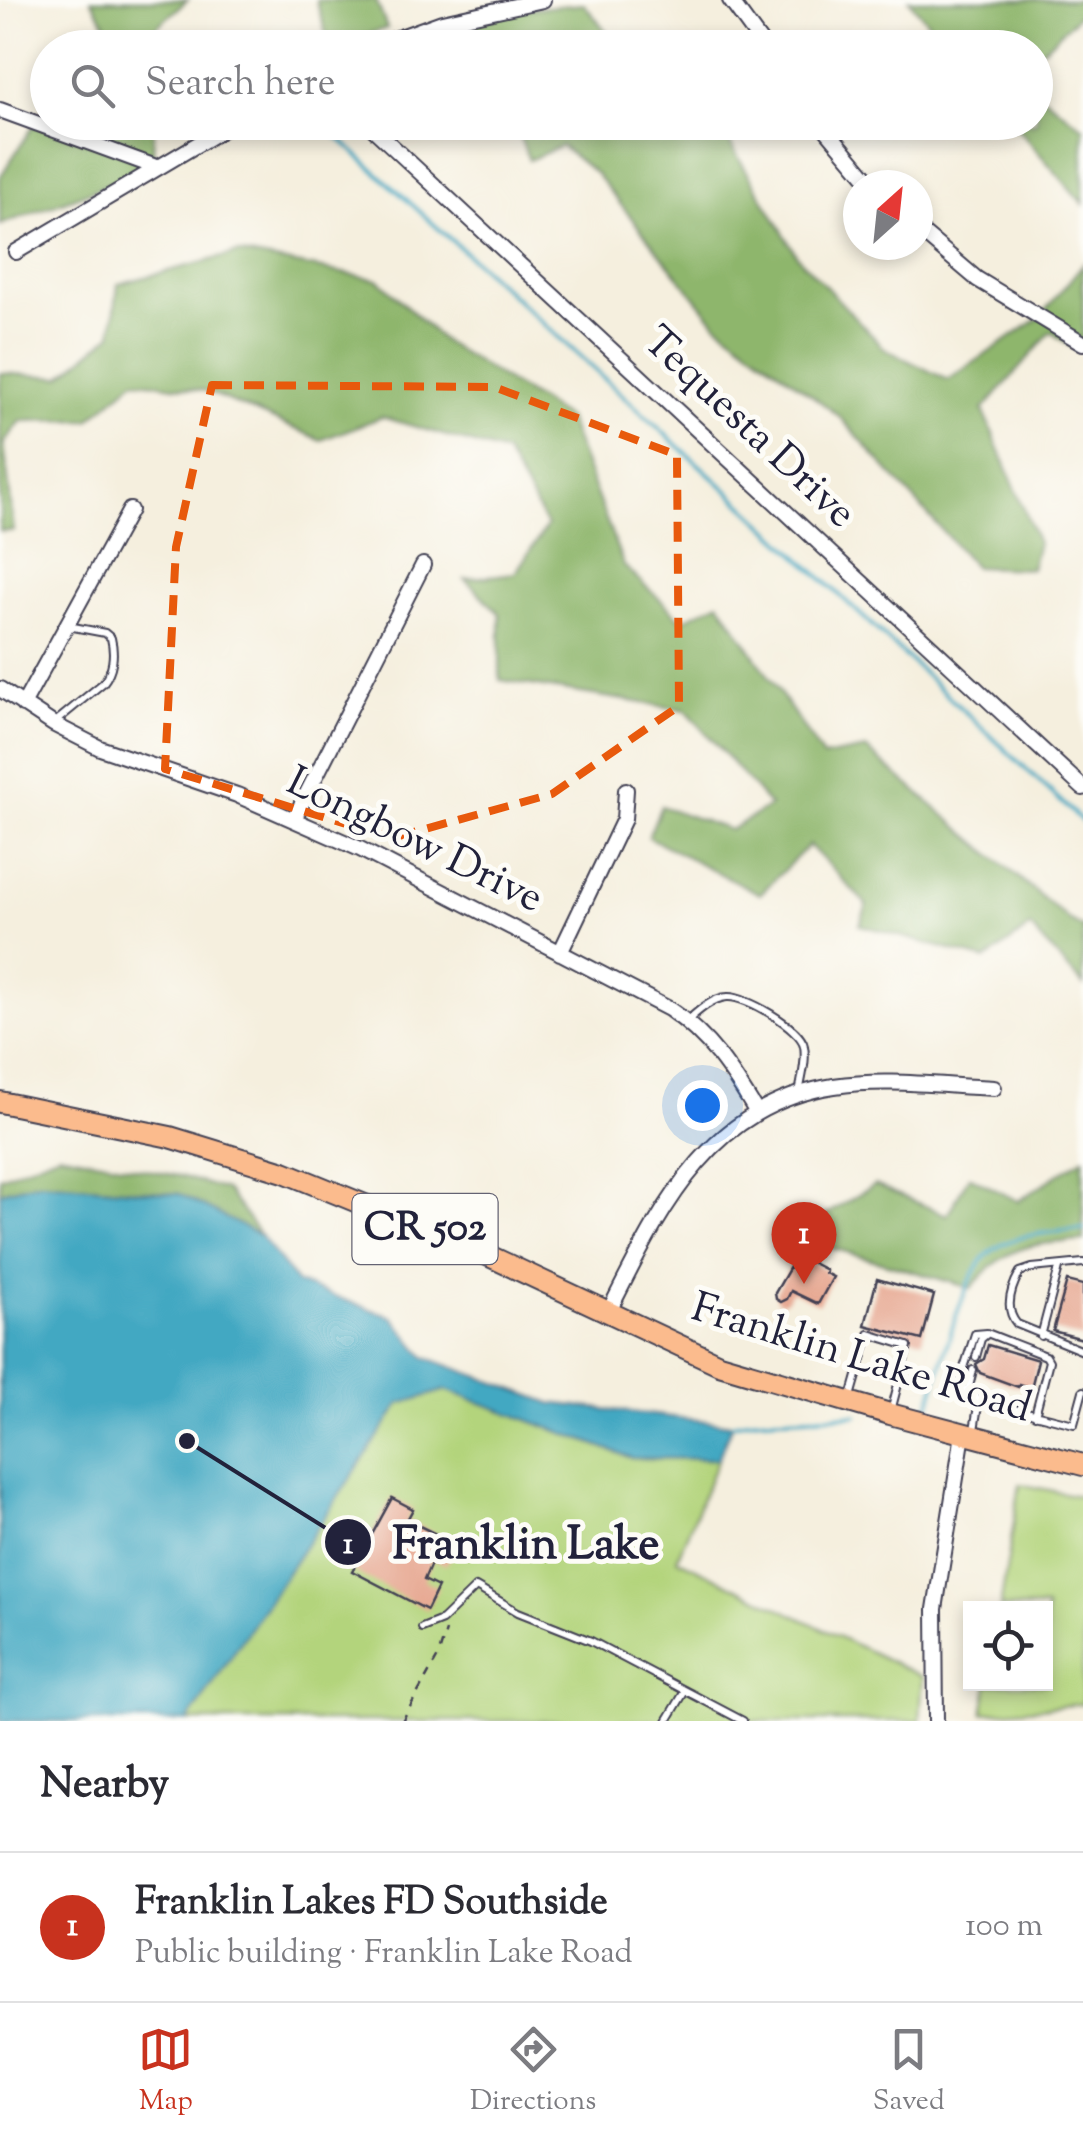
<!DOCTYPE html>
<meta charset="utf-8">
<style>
:root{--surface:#fff;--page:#f2f2f3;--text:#2b2b33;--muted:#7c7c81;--line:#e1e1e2;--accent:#c8321e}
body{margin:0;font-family:"Sorts Mill Goudy",serif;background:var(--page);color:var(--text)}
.controls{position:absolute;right:30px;bottom:30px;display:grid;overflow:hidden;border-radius:0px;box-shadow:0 5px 15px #0003}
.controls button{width:90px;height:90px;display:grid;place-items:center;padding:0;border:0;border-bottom:2px solid var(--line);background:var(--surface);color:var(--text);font:50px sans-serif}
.compass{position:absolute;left:843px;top:170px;width:90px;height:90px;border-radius:50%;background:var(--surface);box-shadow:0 5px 15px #0003;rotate:27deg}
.you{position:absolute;left:702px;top:1105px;width:35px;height:35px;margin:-25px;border:8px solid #fff;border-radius:50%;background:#1a73e8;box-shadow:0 0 0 15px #1a73e833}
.badge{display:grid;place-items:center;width:65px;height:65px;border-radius:50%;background:var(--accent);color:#fff;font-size:32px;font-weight:700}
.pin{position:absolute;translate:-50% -82px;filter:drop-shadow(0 2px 5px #0008)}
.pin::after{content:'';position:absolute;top:52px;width:35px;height:30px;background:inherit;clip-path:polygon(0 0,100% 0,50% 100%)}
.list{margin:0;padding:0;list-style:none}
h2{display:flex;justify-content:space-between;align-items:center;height:130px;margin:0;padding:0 40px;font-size:42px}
h2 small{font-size:32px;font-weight:400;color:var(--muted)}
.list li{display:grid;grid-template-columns:65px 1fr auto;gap:30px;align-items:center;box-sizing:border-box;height:150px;padding:0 40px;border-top:2px solid var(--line)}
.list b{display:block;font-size:38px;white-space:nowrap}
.list p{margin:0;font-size:32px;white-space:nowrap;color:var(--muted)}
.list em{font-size:32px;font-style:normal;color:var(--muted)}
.icon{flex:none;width:55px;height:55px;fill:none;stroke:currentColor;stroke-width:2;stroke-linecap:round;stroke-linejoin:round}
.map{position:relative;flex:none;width:1083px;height:1721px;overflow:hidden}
.search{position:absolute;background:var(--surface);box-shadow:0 5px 15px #0003;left:30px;right:30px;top:30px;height:110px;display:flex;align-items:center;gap:25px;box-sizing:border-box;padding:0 35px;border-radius:55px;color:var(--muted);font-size:38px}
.sheet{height:280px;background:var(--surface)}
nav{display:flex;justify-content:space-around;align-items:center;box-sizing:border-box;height:140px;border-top:2px solid var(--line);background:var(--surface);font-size:28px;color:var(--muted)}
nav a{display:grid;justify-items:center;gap:5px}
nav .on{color:var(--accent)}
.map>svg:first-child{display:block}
.green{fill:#b3d47c;stroke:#6a7b5c;stroke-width:2.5}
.forest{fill:#8eb66c;stroke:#586c54;stroke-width:2.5}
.water{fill:#42a8c2;stroke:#32657e;stroke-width:2.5}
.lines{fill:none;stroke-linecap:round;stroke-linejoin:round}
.stream{stroke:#42a8c2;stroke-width:4}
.building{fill:#e6a58e}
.service-casing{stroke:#424153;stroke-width:10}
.minor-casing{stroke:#424153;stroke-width:18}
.primary-casing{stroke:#424153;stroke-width:24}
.path{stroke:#424153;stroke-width:2.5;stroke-dasharray:8 8;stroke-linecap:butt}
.service{stroke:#fff;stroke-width:6}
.minor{stroke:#fff;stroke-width:14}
.primary{stroke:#fbbb8d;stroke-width:20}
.marked{fill:none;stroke:#e8590c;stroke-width:8;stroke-dasharray:20 12;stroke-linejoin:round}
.labels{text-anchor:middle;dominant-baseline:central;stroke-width:10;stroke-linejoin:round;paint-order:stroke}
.shield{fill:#fdfcf7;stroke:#646373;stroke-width:2.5}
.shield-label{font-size:40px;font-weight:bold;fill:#22223b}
.street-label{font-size:42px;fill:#22223b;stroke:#fdfcf7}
.leader{fill:none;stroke:#22223b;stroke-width:4}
.callout-dot{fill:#22223b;stroke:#fdfcf7;stroke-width:4}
.mark-label{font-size:30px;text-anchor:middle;font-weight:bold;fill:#fff}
.callout-label{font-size:45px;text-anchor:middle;font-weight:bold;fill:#22223b;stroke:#fdfcf7;stroke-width:10;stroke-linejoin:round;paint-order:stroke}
</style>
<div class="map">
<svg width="1083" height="1721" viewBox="0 0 1083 1721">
<rect width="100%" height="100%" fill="#fdfcf7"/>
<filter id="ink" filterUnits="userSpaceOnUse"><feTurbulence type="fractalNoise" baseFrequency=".01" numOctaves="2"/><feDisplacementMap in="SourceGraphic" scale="20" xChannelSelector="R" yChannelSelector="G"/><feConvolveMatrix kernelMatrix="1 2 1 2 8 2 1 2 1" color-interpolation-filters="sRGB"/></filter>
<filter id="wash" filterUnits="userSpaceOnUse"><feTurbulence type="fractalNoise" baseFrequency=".0048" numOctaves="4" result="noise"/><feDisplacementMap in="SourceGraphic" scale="40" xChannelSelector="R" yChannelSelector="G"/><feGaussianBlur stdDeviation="2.25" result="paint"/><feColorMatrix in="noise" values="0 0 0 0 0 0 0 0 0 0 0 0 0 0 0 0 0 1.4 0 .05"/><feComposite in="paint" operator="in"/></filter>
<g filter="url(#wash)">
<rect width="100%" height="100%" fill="#f5efde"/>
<path class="green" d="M446,1390L632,1458L718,1459L677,1559L923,1677L920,1721H188L399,1404Z
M1020,1484L1083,1497V1704L983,1713L988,1684H1046V1608H1000Z"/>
<path class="forest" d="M91,0H188L155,28L154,47L101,48L108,28Z
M316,0H376L387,28L330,47Z
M909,0H1083V11L1036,56V48L949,47Z
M584,4L619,47H484L470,13Z
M1036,91L1083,127V204L1013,123L1036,122Z
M47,115L48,122L154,123L153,168L0,225V177L33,126Z
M514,123H718L797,256L885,349L948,380L1039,318L1083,264V338L1072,347L1051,332L983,410L1038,543L1031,569L975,567L838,415L716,323L596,174L561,146L529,160Z
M238,253L379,280L444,342L567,418L624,566L682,620L719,602L823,757L866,749L1069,920L1083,928V985L1030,927L986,960L860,925L867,905L809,845L760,894L648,837L661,806L730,830L770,806L686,710L500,680V614L465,579L515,573L547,526L505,453L382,417L321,440L206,391L135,380L89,420L21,421L4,443L14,531H0V373L61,377L112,334L118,284Z
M59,1153L184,1177L226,1190L261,1236L179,1194L40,1182L0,1192V1177Z
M1083,1158V1241C1028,1244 1008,1245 971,1288L790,1236L875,1185L947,1215L969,1176L1018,1201Z"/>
<path class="water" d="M40,1182L179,1194L261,1236L297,1283L393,1317L425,1357L551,1403L732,1424L718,1459L632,1458L446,1390L400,1404L188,1721H0V1192Z"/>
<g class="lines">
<path class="stream" d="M321,122L727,490L1083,822
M906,1409L929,1406C941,1370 961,1280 987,1255C1012,1232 1052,1233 1083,1229
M732,1424L757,1419L857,1415"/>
</g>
<g id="blocks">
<path class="building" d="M797,1255L826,1270L825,1273L833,1277L818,1304L791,1291L787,1299L781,1302L776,1299L775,1293Z
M877,1279L934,1295L922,1340L865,1325Z
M1067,1281L1083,1285V1339L1053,1331Z
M988,1345L1038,1360L1031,1388L1019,1384L1018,1387L980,1373L976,1364L984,1359Z
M392,1498L413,1509L407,1520L436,1534L434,1540L455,1549L446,1565L433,1559L424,1580L438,1587L427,1610L352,1571Z"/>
</g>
</g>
<g filter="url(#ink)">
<use href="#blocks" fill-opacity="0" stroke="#424153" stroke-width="2.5"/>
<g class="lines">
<g class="service-casing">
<path id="service" d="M54,723L103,683C113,671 115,654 111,638L105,633L68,626
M687,1021C697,1012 712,998 727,997C745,995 801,1028 804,1046C807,1061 801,1079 799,1094
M1083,1263L1032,1268L1020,1272C1011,1288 1004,1309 1017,1324L1083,1351
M1041,1336L1059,1268
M976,1357L981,1339L987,1334
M973,1370L969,1387L975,1395
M851,1397L869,1334L908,1346L891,1411
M979,1400L965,1392L960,1380L975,1334L987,1333L1046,1356L1049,1361L1035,1415
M974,1430L979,1400L1074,1424L1083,1391
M422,1628L442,1620L476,1587L518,1612L591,1641L743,1721
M667,1721L685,1691"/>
</g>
<g class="minor-casing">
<path id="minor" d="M730,0L765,48
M370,48L442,22L543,0
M0,110L156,167
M366,122L1083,788
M820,122L873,185
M918,229L977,279L1083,343
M16,252L235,122
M0,689L53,724L100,748L237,795L360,849L669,1009C710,1037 732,1071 757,1113
M23,705L130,510
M294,819L423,565
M560,953L624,819L626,790
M608,1313C660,1211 707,1106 834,1086C886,1078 942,1086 994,1088
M936,1721L935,1609L963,1434"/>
</g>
<g class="primary-casing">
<path id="primary" d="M0,1102L170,1137L284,1172L485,1254L719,1364L890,1414L1083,1465"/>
</g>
<path class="path" d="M402,1721L438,1657L446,1631"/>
<use href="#service" class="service"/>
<use href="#minor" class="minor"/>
<use href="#primary" class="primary"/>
</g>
</g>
<path class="marked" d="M212,385L494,387L677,455L679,706L552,794L392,838L165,769L176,547Z"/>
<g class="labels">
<rect class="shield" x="352.5" y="1194" width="145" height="70" rx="8"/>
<g class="shield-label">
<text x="425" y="1229">CR 502</text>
</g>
<g class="street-label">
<text transform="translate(748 429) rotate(43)">Tequesta Drive</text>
<text transform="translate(414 842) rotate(26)">Longbow Drive</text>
<text transform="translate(861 1360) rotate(17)">Franklin Lake Road</text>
</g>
</g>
<path class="leader" d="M187 1441L348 1542"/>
<g class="callout-dot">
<circle cx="187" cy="1441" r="10"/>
<circle cx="348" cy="1542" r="25"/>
</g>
<g class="mark-label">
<text x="348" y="1553">1</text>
</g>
<g class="callout-label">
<text x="526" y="1558">Franklin Lake</text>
</g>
</svg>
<div class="controls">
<button><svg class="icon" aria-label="locate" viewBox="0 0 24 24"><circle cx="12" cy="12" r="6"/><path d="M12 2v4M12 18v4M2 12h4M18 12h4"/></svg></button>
</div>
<svg class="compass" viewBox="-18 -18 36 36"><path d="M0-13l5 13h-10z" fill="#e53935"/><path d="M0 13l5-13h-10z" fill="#7c7c81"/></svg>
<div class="you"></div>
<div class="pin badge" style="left:804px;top:1284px">1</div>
<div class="search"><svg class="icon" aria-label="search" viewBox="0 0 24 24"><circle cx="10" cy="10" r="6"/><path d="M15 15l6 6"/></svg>Search here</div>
</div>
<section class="sheet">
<h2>Nearby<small></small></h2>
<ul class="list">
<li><span class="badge">1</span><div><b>Franklin Lakes FD Southside</b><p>Public building · Franklin Lake Road</p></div><em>100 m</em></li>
</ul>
</section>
<nav>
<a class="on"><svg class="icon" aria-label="map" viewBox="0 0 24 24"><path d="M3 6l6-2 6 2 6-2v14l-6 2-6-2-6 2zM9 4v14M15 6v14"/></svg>Map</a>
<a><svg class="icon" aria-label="directions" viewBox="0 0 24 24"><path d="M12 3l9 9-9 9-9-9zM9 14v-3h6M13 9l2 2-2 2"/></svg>Directions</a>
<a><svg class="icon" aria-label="saved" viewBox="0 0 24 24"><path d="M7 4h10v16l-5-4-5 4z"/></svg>Saved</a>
</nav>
